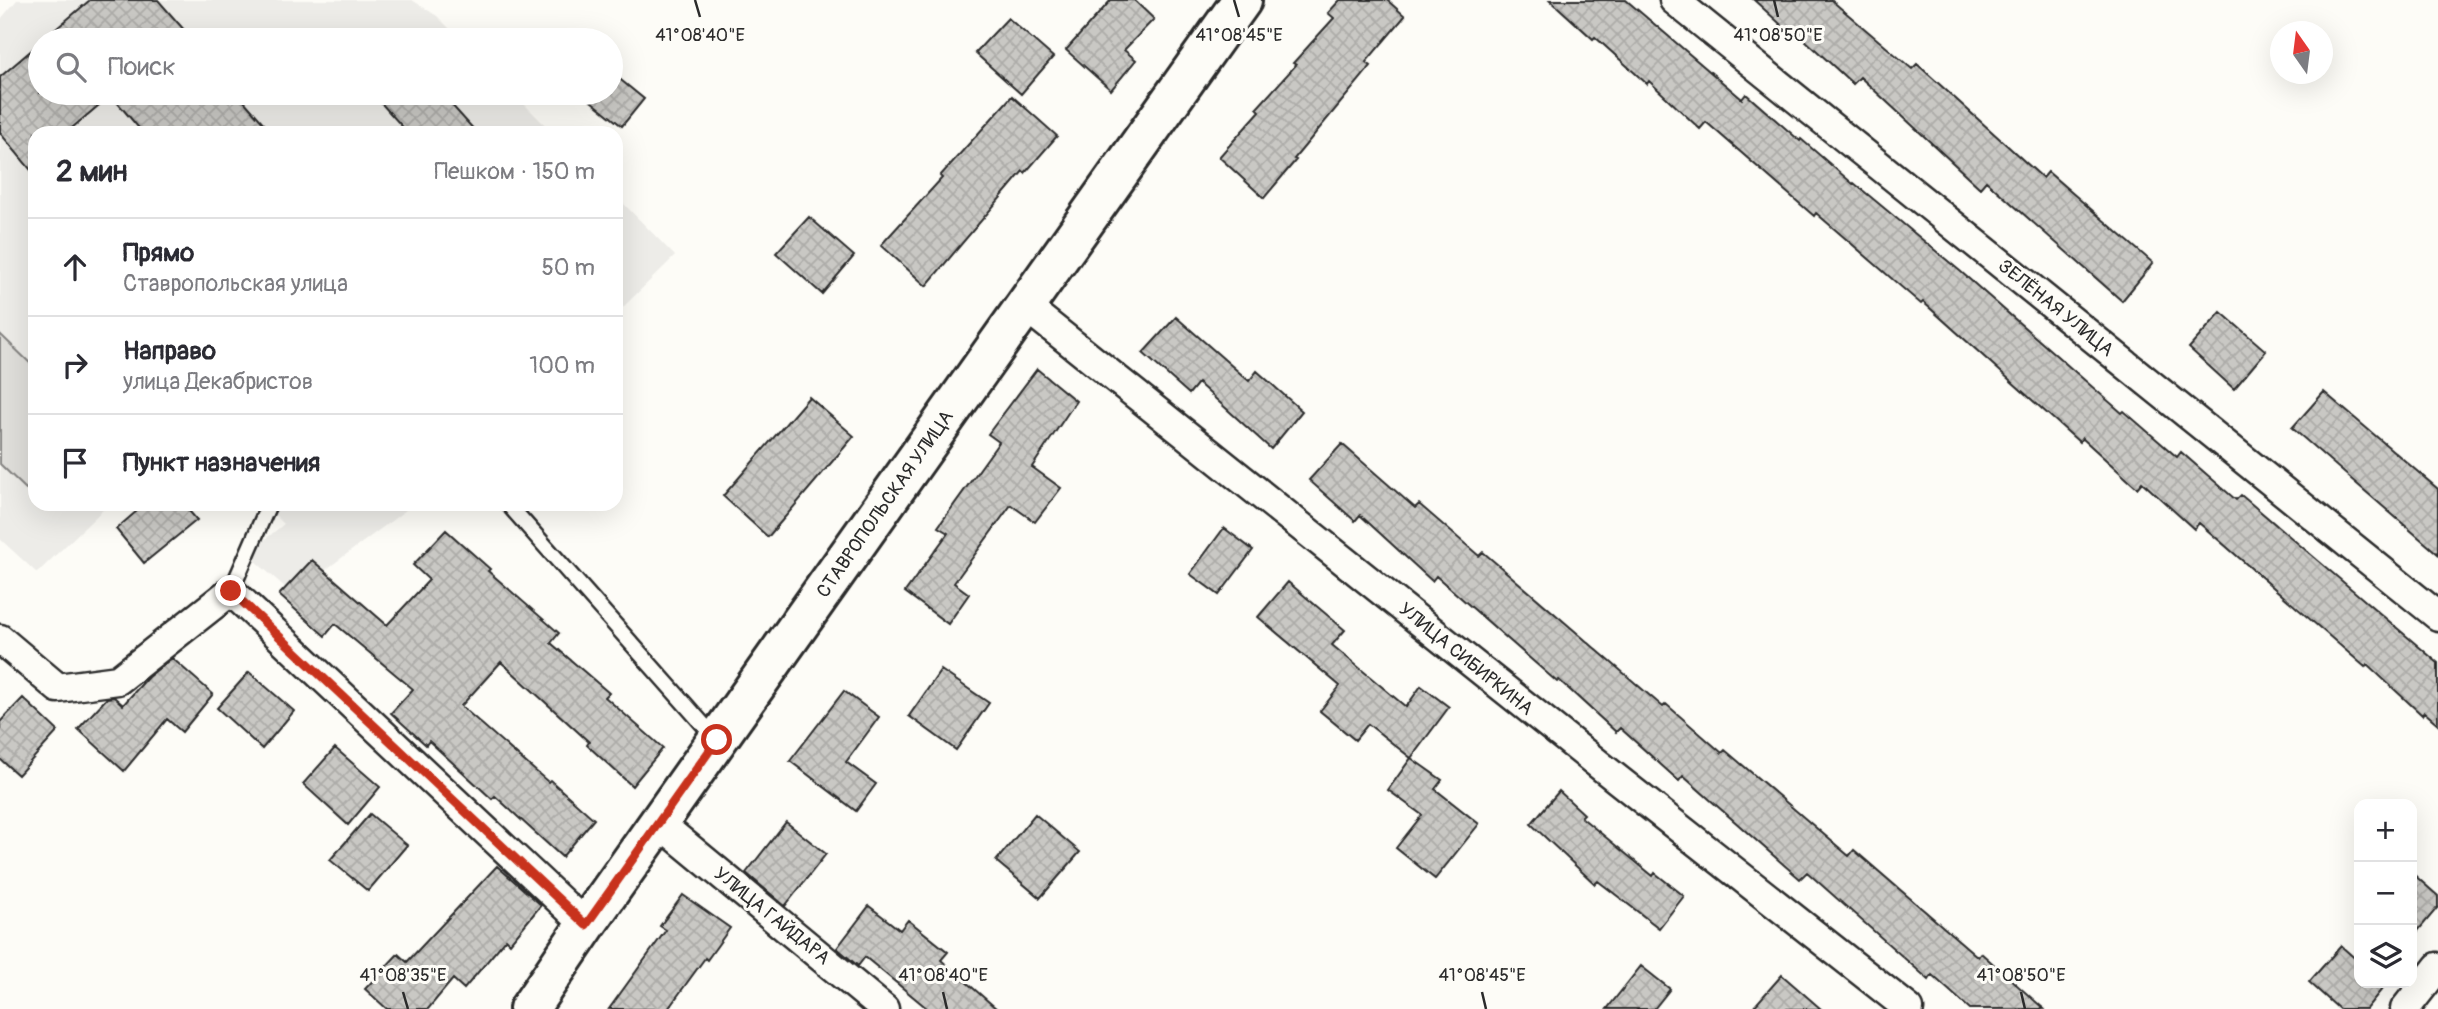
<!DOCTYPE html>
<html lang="ru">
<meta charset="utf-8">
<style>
:root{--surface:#fff;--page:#f7f7f7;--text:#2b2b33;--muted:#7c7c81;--line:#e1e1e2}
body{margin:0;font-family:Pangolin,sans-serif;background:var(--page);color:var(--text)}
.controls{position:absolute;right:21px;bottom:21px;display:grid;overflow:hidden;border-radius:14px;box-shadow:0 7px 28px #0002}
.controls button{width:63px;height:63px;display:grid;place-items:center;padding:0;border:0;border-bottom:2px solid var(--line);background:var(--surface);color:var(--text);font:35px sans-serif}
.compass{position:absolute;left:2270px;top:21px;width:63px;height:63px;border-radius:50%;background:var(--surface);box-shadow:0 7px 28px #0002;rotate:346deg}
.stop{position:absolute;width:21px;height:21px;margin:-16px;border:5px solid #c8321e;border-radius:50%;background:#fff}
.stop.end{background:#c8321e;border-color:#fff;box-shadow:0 2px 7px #0008}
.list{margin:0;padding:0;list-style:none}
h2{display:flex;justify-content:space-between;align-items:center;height:91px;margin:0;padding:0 28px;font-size:30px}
h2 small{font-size:23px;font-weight:400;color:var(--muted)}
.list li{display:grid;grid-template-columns:46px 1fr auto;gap:21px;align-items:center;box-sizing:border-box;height:98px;padding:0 28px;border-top:2px solid var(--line)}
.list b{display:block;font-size:26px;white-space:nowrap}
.list p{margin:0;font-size:23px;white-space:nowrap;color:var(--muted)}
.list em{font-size:23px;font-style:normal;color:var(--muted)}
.icon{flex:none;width:38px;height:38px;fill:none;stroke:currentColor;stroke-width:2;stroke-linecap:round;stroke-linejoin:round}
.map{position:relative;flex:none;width:2438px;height:1009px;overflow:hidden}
.search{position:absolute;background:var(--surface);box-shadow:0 7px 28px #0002;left:28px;top:28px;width:595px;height:77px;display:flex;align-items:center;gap:18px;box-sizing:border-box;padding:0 24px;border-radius:38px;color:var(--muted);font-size:26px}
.panel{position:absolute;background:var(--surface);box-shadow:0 7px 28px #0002;left:28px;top:126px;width:595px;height:385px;border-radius:21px}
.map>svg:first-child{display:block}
.built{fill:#edece8}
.park{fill:#dfdeda;stroke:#858482;stroke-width:2}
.building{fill:url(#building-cross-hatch);stroke:#2b2b2b;stroke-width:2}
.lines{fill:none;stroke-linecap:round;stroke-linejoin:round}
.service-casing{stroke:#2b2b2b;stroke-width:19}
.minor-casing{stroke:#2b2b2b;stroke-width:33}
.secondary-casing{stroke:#2b2b2b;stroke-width:44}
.service{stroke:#fdfcf7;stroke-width:14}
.minor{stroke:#fdfcf7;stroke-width:28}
.secondary{stroke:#fdfcf7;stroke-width:38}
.route{stroke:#c8321e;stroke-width:9}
.ticks{fill:none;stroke:#2b2b2b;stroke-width:2.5}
.labels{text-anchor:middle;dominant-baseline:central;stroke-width:6;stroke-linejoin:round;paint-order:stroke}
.street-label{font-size:19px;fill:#2b2b2b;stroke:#fdfcf7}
.ticks-label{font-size:18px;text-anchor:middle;fill:#2b2b2b;stroke:#fdfcf7;stroke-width:6;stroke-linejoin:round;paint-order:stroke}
</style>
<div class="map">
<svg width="2438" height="1009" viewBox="0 0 2438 1009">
<defs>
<pattern id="building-cross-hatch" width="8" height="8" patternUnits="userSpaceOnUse" patternTransform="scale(1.75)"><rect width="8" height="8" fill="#c9c8c4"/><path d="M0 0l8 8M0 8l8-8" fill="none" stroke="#adaca9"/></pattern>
</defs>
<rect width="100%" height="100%" fill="#fdfcf7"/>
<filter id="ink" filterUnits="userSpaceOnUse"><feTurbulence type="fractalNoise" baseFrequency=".0143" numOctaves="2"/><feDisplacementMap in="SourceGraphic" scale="14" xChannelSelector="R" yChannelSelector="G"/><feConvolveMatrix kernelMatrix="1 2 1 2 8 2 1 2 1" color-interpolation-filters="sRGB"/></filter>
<g filter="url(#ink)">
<path class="built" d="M17,0H412L437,16L461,40H40V93H513L553,133H35V504H109L37,573L0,539V20Z
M616,196L675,256L616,314Z
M264,504H414L293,594L247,554L284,524Z"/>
<path class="park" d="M0,334L35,368V480L26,489L0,464Z"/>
<path class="building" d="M90,0H158L193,40H43Z
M1111,0H1134L1154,19L1124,50L1136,60L1111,90L1066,50Z
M1340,0H1387L1405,16L1366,62L1371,66L1294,159L1296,160L1264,198L1219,157L1260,111L1257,108L1296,65L1293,63L1334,18L1328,13Z
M1550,0H1626L1742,99L1746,94L1800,141L1801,139L1853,184L1854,183L1960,271L2122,413L2124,411L2177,457L2181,452L2236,500L2241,495L2438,663V724L2424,712L2422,715L2367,664L2365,667L2199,523L2194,529L2142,482L2137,488L2082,438L2079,442L1923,302L1921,304L1816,213L1814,216L1706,122L1700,129L1649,81L1647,84L1595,37L1593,39Z
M1754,0H1831L1912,69L1917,64L2043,178L2048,172L2153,263L2122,301L1986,181L1980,188L1860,77L1853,84L1792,28L1789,32Z
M1008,18L1053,57L1021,94L975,53Z
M40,43V93H237L272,133H143L111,95L66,133H35V175L0,133V77Z
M611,72L644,99L622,126L581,93H611Z
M372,93H441L477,133H408Z
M1012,96L1057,136L1025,173L1023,171L926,286L881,245L942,178L940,176Z
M809,217L854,256L822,294L776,253Z
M2221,312L2266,351L2234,389L2189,348Z
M1176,317L1249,381L1257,371L1302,411L1271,449L1198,383L1189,394L1143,353Z
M1037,369L1076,401L1032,467L1061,488L1035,522L1011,505L954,583L969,594L948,624L905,592L948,533L938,527L999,442L988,434Z
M2324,392L2438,489V554L2292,428Z
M809,397L854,436L768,537L723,496Z
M1342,444L1415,508L1419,504L1479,556L1483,552L1663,707L1666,704L1722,753L1725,750L1849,856L1854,850L1978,957L1981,953L2044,1009H1970L1932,975L1929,980L1807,872L1800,879L1683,776L1679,781L1620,728L1616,732L1559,680L1557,682L1436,576L1432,581L1360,515L1355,521L1309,480Z
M145,504H183L197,520L144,563L116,529Z
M1224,528L1253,550L1219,595L1190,574Z
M446,530L490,569L488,571L559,633L551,643L609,693L605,697L663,748L632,786L587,745L589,742L501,662L461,706L548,782L550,780L594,819L562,857L495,796L492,799L429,741L426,745L391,713L413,689L335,624L325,636L279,595L312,560L387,625L429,580L413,565Z
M1288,582L1345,630L1332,645L1406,707L1421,686L1449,707L1411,758L1368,724L1355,740L1320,711L1340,686L1258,617Z
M172,658L213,694L182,732L167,719L124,771L78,729L107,698L114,697L123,705L148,677Z
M941,670L989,703L956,750L909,716Z
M249,672L294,711L262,749L217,708Z
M844,691L879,717L846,762L876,784L856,811L790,761Z
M23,698L58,731L18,775L0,759V722Z
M335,748L380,787L348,825L303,784Z
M1411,758L1442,780L1435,789L1479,824L1435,879L1396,848L1422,815L1388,790Z
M1559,791L1584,814L1581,817L1653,876L1655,873L1684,896L1659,928L1598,881L1595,884L1531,824Z
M370,814L407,845L368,891L330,860Z
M1035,814L1080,852L1040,898L996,861Z
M786,822L826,854L785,906L746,873Z
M497,866L541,905L510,943L506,939L464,989L453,979L428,1009H387L365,989L398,954L407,962Z
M2412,873L2438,896V907L2412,938Z
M683,895L730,928L707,960L705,958L668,1009H609L666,930L660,926Z
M869,906L900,930L908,920L948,952L941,960L997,1009H928L865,957L858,966L837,948Z
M2341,946L2359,962V983H2387L2366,1009H2339L2309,982Z
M1641,966L1670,989L1654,1009H1607Z
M1782,975L1821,1009H1752Z"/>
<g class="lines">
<g class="service-casing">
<path id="service" d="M508,504L716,739
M231,591L269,504"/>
</g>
<g class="minor-casing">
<path id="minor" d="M1674,0L2438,616
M1025,306L1617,779L1909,1009
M0,639L58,688L118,680L231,591L586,925
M659,823L884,1009
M2405,1009L2438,967"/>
</g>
<g class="secondary-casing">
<path id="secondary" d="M529,1009L586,925L1242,0"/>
</g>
<use href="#service" class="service"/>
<use href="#minor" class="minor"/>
<use href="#secondary" class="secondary"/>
</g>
</g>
<g class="lines" filter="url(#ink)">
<path class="route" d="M231,591L586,925L717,740"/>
</g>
<path class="ticks" d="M695,0L700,17M1234,0L1239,17M1774,0L1778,17M403,992L408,1009M943,992L947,1009M1482,992L1486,1009M2021,992L2025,1009"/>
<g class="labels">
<g class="street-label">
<text transform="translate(2056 308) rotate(39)">ЗЕЛЁНАЯ УЛИЦА</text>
<text transform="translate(885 504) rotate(-55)">СТАВРОПОЛЬСКАЯ УЛИЦА</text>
<text transform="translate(1466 659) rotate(39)">УЛИЦА СИБИРКИНА</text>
<text transform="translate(772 916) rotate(39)">УЛИЦА ГАЙДАРА</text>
</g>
</g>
<g class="ticks-label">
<text x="700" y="41">41°08'40"E</text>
<text x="1239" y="41">41°08'45"E</text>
<text x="1778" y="41">41°08'50"E</text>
<text x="403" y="981">41°08'35"E</text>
<text x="943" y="981">41°08'40"E</text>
<text x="1482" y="981">41°08'45"E</text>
<text x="2021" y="981">41°08'50"E</text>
</g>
</svg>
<div class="controls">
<button>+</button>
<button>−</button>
<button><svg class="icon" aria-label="layers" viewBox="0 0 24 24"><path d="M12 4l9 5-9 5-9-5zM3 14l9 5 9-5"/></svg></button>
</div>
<svg class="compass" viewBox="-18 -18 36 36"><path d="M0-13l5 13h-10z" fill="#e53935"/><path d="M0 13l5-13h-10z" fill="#7c7c81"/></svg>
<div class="stop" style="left:717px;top:740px"></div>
<div class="stop end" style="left:231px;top:591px"></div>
<div class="search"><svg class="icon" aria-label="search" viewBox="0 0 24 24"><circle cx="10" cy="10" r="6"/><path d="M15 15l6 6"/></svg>Поиск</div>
<section class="panel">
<h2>2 мин<small>Пешком · 150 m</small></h2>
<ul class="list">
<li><svg class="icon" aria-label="ahead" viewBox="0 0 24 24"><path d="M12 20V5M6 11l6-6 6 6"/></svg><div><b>Прямо</b><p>Ставропольская улица</p></div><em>50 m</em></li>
<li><svg class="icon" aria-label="right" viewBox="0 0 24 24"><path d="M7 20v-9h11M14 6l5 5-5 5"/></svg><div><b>Направо</b><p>улица Декабристов</p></div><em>100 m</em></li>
<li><svg class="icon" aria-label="arrive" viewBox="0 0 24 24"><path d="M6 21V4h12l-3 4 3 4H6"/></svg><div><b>Пункт назначения</b></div></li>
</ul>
</section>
</div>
